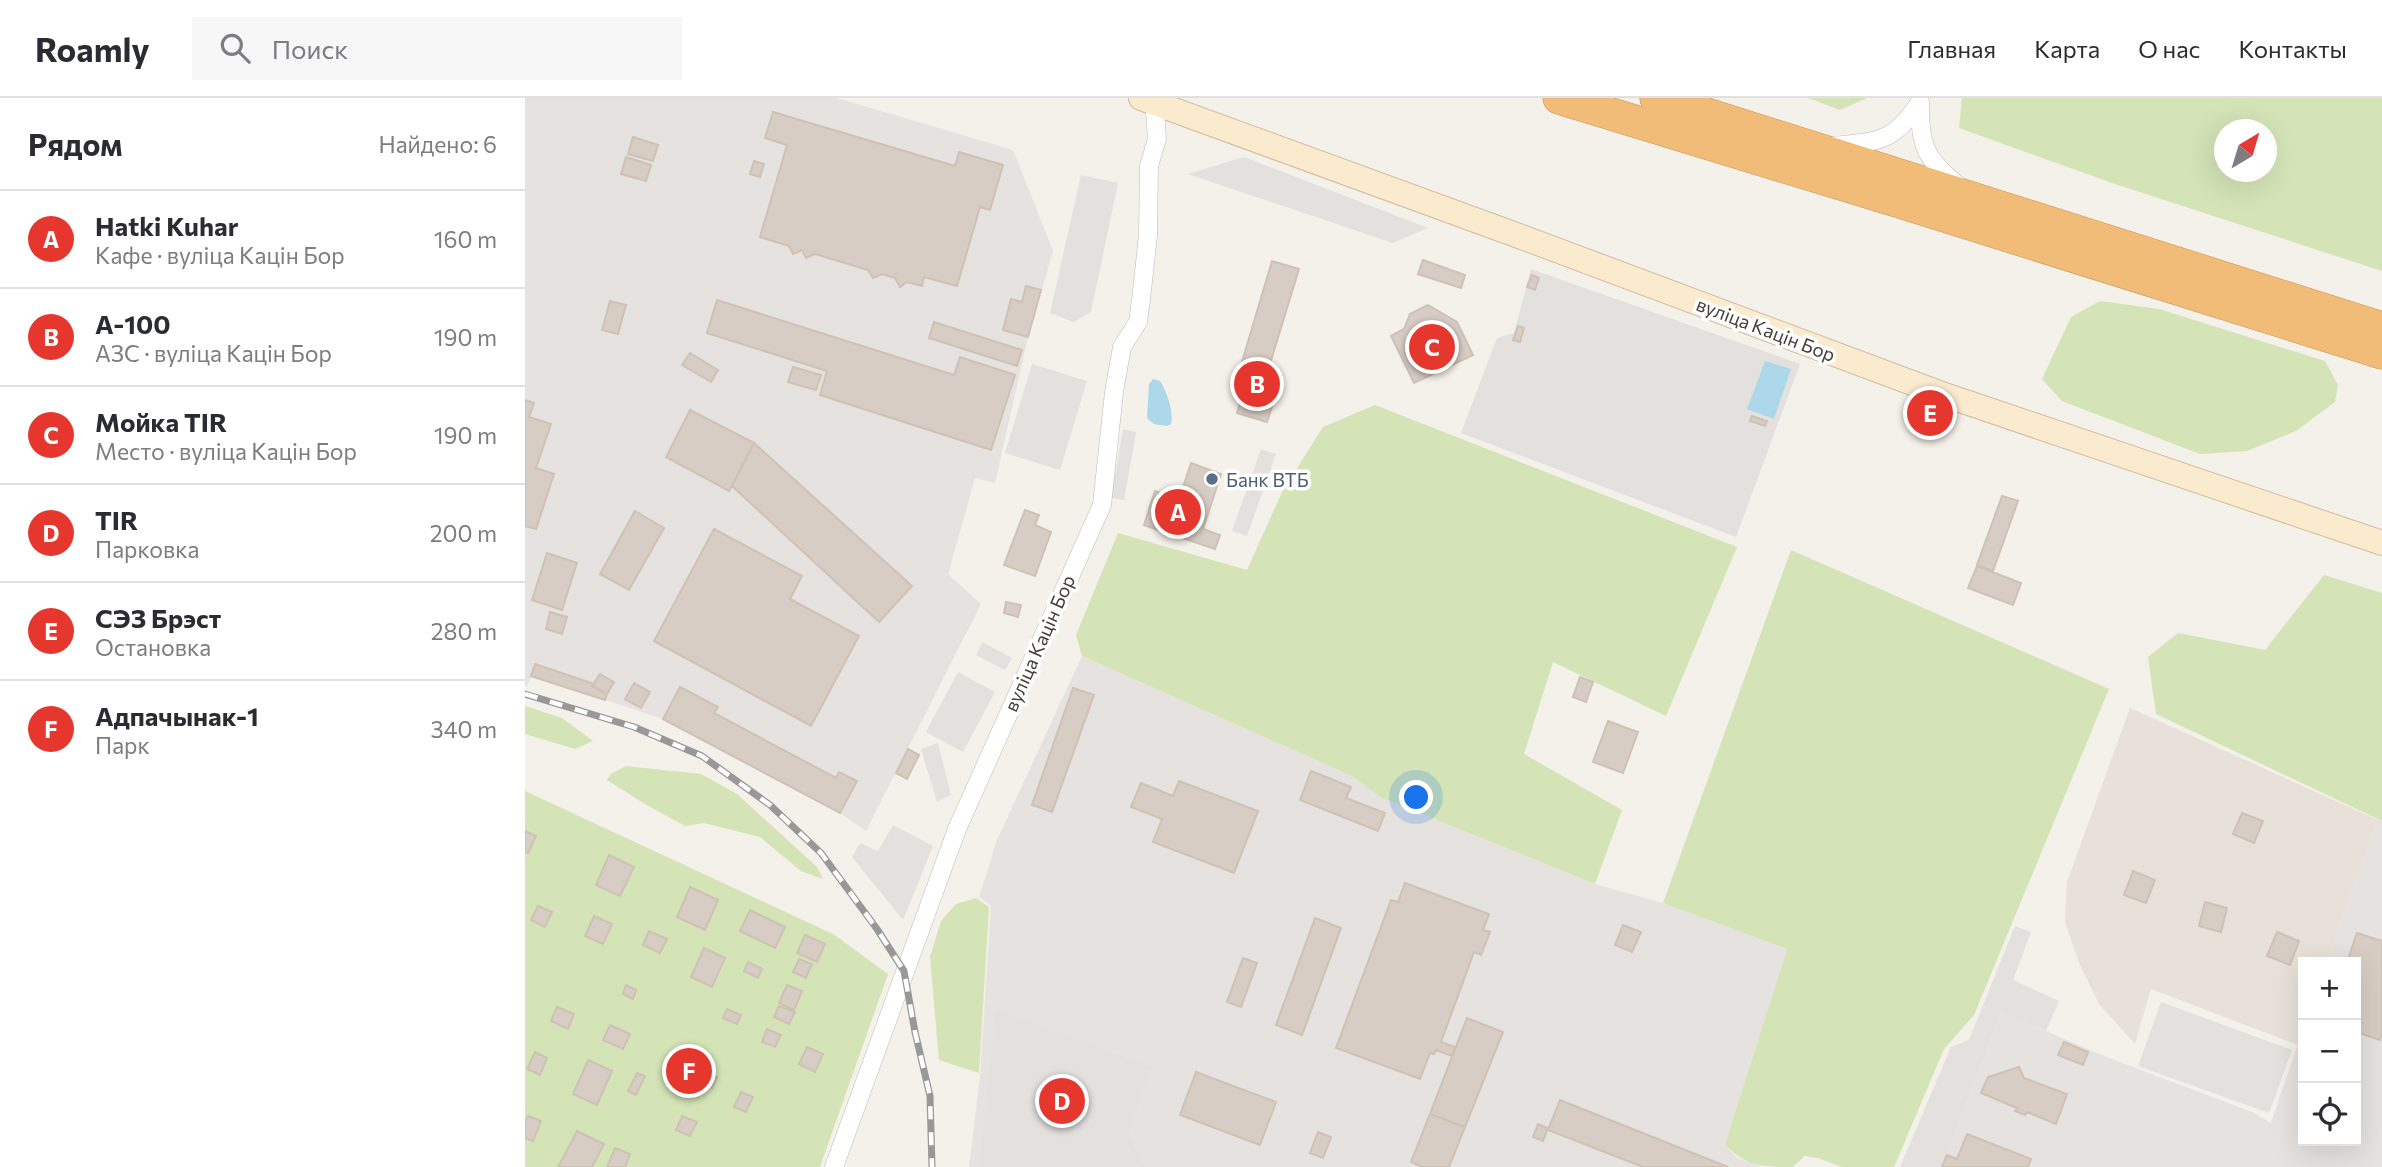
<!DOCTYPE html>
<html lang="ru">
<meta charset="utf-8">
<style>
:root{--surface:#fff;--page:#f7f7f7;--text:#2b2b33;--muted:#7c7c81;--line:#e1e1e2;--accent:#e6372f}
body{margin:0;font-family:Commissioner,sans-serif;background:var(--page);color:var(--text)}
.controls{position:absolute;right:21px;bottom:21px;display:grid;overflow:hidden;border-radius:0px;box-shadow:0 7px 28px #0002}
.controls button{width:63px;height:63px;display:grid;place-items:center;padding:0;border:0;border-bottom:2px solid var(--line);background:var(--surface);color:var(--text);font:35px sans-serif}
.compass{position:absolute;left:1689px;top:21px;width:63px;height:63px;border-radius:50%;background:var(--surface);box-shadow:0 7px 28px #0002;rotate:38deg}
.you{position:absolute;left:892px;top:700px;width:24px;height:24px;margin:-18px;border:5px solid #fff;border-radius:50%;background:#1a73e8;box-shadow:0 0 0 10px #1a73e833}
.badge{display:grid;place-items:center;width:46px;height:46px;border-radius:50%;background:var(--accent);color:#fff;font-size:23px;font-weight:700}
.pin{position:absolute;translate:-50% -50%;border:4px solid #fff;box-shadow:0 2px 7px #0006}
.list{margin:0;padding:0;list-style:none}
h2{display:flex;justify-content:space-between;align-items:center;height:91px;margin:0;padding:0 28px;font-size:30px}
h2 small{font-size:23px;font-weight:400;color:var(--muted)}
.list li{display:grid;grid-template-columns:46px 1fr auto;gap:21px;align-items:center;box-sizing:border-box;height:98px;padding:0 28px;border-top:2px solid var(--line)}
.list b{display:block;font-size:26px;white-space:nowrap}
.list p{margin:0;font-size:23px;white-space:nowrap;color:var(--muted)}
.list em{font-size:23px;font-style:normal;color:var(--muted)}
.icon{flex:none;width:38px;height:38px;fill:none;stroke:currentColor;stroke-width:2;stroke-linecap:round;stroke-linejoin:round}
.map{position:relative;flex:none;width:1857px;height:1069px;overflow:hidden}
header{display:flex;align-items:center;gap:42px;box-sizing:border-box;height:98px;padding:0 35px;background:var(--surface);border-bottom:2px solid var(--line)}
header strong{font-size:33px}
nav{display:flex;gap:38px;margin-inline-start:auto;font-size:24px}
.search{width:490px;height:63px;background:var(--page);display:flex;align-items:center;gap:18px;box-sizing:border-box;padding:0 24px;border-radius:0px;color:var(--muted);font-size:26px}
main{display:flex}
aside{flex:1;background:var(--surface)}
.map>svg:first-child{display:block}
.residential{fill:#e7e1d9}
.industrial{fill:#e6e2df}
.green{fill:#d4e4b7;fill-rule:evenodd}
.parking{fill:#e3e0de}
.water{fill:#add8ea}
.building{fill:#d7cdc4;stroke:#cec2b5;stroke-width:2}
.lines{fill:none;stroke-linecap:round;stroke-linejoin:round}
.street-casing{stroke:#c1b9b1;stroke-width:19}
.secondary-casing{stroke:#cfbd9e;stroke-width:26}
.highway-casing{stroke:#cf8f49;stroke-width:33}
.street{stroke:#fff;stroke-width:18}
.secondary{stroke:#faeace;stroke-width:24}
.highway{stroke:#f0bc78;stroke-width:32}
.rail-casing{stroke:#989898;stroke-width:7}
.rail{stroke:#fff;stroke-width:4.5;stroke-dasharray:13;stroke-linecap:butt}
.service-dot{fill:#5c6f8a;stroke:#fff;stroke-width:2.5}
.labels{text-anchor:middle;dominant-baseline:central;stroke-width:7;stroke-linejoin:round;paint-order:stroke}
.street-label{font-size:19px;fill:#474039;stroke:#fff}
.service-label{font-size:19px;fill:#4e5e75;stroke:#fff;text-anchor:start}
</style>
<header>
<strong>Roamly</strong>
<div class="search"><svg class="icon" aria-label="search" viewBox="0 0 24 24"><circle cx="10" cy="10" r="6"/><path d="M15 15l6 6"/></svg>Поиск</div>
<nav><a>Главная</a><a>Карта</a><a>О нас</a><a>Контакты</a></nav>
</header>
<main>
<aside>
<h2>Рядом<small>Найдено: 6</small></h2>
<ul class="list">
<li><span class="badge">A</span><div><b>Hatki Kuhar</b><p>Кафе · вуліца Кацін Бор</p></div><em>160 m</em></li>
<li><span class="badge">B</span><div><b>А-100</b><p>АЗС · вуліца Кацін Бор</p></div><em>190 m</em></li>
<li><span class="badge">C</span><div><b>Мойка TIR</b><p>Место · вуліца Кацін Бор</p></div><em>190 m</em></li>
<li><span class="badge">D</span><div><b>TIR</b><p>Парковка</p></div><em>200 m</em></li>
<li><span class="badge">E</span><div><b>СЭЗ Брэст</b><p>Остановка</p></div><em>280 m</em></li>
<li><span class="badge">F</span><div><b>Адпачынак-1</b><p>Парк</p></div><em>340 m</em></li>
</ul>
</aside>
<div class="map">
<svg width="1857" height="1069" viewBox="0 0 1857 1069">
<rect width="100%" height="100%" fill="#f4f0ea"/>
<path class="residential" d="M1605,610L1853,722L1802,864H1778V931L1773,947L1626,891L1610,946L1574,906L1555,867L1540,824L1542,784Z"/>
<path class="industrial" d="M0,0H312L488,52L528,153L503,239L470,385L450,380L423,476L456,506L341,733L315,715L138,621L7,578L2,588H0Z
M557,558L827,678L855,699L1070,786L1138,805L1262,851L1200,1046L1212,1060L1237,1069H444L455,979L466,808L454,799L472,742Z
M1853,722L1857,723V1069H1417L1476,914L1584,960L1727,1014L1746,1025L1778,931V1043H1831V864H1802Z"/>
<path class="green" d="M1283,0H1342L1315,12Z
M1437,0H1857V173L1587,85L1434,30ZM1700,32H1742V74H1700Z
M1575,203L1634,211L1800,263L1813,287L1810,304L1771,333L1722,353L1675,356L1537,303L1517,281L1546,219Z
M850,307L1212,449L1141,618L1028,564L999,656L1097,712L1070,786L855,699L827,678L557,558L551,537L593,435L722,472L757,394L798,329Z
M1266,452L1584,591L1449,917L1419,951L1369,1069H1317L1293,1060L1280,1058L1268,1069C1237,1069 1221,1069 1200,1046L1262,851L1138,805Z
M1799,477L1857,495V723L1631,616L1623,559L1653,535L1740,552Z
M0,608L37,620L68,643L50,651L0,636Z
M101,668L176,676L212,696L292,769L298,781L276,773L235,739L179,725L160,728L120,706L82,682L86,676Z
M0,693L308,836L363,876L295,1069H0Z
M451,800L464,809L454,975L414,962L405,859L416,823L431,806Z"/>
<path class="parking" d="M719,59L903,130L868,145L663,76Z
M556,77L593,85L566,214L549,224L525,215Z
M1006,171L1275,266L1211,439L936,335L972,240L989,235Z
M507,266L562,283L535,372L480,355Z
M598,331L611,334L599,402L586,400Z
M736,351L751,356L722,438L707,433Z
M457,544L487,560L480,572L451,557Z
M433,574L470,594L438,654L401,634Z
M413,645L426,697L412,704L396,651Z
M368,727L408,748L378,822L327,759L335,745L353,753Z
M1490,828L1506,834L1488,882L1534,903L1521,933L1476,914L1417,1069H1375L1426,949L1444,942Z
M1636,904L1767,952L1744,1015L1613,968Z
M471,912L625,969L603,1038L620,1069H454Z"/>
<path class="water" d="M1240,263L1266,271L1249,321L1222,311Z
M628,281L635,283C642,294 649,314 646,326L642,328L629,326L622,320L624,286Z"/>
<path class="building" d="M248,14L430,68L434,54L478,67L465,112L455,109L432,188L399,179L397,188L382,184L375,189L370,180L357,176L348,180L343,172L290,156L281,160L277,152L268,156L264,148L235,139L262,47L240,40Z
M108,39L133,47L128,63L103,56Z
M101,59L126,67L121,83L96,76Z
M229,63L239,66L235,79L225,76Z
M898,162L940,177L936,190L893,176Z
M747,163L774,171L743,272L717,264Z
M1007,177L1014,180L1010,192L1002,189Z
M501,188L516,192L503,239L478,232L486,201L497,204Z
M192,202L429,277L435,259L490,277L466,352L295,297L302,273L182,235Z
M85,203L101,207L93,236L77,232Z
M903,207L932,224L948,257L889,285L866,238L879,231L885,216Z
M409,224L497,252L492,268L404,240Z
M993,228L999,230L995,244L988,242Z
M165,255L193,272L186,284L157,267Z
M717,264L757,277L742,324L712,315L717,298L708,295Z
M268,269L296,277L291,292L263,284Z
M0,302L9,305L4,319L26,326L11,370L29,376L11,431L0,428Z
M165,312L229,345L204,393L141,359Z
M1227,318L1242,323L1240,328L1225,323Z
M229,345L387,488L354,524L207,388Z
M666,365L696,376L678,431L695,437L690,451L619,427L630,393L654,401Z
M1477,398L1493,403L1468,473L1452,467Z
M500,412L514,417L510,427L526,434L510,478L479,467Z
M110,413L139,430L104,492L75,476Z
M189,431L277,478L265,501L334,538L286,628L129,543Z
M22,455L52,465L37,512L7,502Z
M1452,468L1496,485L1488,507L1443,490Z
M481,504L496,507L493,519L479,515Z
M25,514L42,519L37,536L21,531Z
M10,566L69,586L67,588L82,596L80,602L6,578Z
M75,576L89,584L82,596L67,588Z
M1055,579L1068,584L1061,604L1048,599Z
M109,585L125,594L116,610L100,601Z
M155,589L193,609L189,615L311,680L314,674L332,683L315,715L138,621Z
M548,590L569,597L527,714L507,707Z
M1083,623L1113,634L1098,675L1068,664Z
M383,651L394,657L382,681L371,675Z
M786,673L826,689L821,700L860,715L853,733L775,702Z
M654,683L733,713L709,775L628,744L637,721L606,709L616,685L648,698Z
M1717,715L1738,723L1729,745L1708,736Z
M0,733L11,738L3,755L0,754Z
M84,757L109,769L95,798L71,787Z
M1608,773L1630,782L1621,805L1599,797Z
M880,785L964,816L958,832L965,834L956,857L949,854L916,944L930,949L927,958L911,952L909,956L905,955L895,981L811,950L866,802L873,804Z
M165,789L193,802L180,832L152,819Z
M1680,804L1702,810L1696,834L1674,828Z
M13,808L27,814L20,829L6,822Z
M225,812L260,829L250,850L215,833Z
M69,818L87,826L78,846L60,838Z
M790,820L816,830L777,937L751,927Z
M1098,827L1116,834L1107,854L1090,847Z
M124,833L142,841L135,855L118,847Z
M1752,834L1774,843L1765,867L1742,858Z
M1832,835L1857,843V935L1855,942L1831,934V864H1822Z
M280,837L300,846L292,864L272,855Z
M179,850L200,860L187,889L166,879Z
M718,860L732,865L716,909L702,904Z
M274,861L287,866L281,880L268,874Z
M223,864L237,871L233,880L219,873Z
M101,887L111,892L108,901L98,896Z
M262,887L277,893L269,912L254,905Z
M254,908L270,914L264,926L249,919Z
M32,909L49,916L43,931L26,923Z
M202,911L216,917L212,926L198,920Z
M942,920L978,934L940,1029L905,1016Z
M85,927L105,936L98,951L78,942Z
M242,931L256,937L250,949L237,944Z
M1539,944L1563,954L1558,967L1533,957Z
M282,949L298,956L290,974L274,966Z
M10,954L22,960L15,977L2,971Z
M63,962L87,973L72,1007L48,996Z
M1494,969L1499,980L1542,996L1531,1026L1502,1014L1500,1017L1490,1013L1492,1010L1456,995L1463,979Z
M181,974L192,979L187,990L176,985Z
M671,974L751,1004L735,1047L655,1017Z
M112,975L120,978L111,997L103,993Z
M216,994L228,999L221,1014L209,1009Z
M1035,1002L1203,1069H1118L1023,1032Z
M905,1016L940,1029L924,1069H897L886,1064Z
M3,1018L16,1023L8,1043L0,1040V1024Z
M157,1018L172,1024L165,1038L151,1032Z
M1013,1026L1023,1030L1018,1043L1008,1039Z
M52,1033L79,1046L67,1069H33Z
M793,1034L806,1039L798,1060L785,1055Z
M1442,1036L1506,1061L1503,1069H1417L1422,1057L1432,1061Z
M90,1050L105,1056L100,1069H82Z"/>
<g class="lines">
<g class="street-casing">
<path id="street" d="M1395,4C1394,48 1401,62 1435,89
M1307,48C1353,44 1369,44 1395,4
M309,1069L432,731L577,407L589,294L597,249L613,224L616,202L623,137L624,68L632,41L629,0"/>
</g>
<g class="secondary-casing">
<path id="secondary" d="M616,0L994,138L1414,295L1857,445"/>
</g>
<g class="highway-casing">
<path id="highway" d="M1034,0L1375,104L1857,255
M1131,0L1857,230"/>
</g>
<use href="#street" class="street"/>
<use href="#secondary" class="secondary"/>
<use href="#highway" class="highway"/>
<g class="rail-casing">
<path id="rail" d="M0,596L109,629L177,658L245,707L296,755L352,831L379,873L390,934L405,998L407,1069"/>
</g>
<use href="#rail" class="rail"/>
</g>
<circle class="service-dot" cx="687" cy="381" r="7"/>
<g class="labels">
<g class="street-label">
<text transform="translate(1241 231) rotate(21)">вуліца Кацін Бор</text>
<text transform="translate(514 545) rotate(-66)">вуліца Кацін Бор</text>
</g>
<g class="service-label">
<text x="701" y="381">Банк ВТБ</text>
</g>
</g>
</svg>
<div class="controls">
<button>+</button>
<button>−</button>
<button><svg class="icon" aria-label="locate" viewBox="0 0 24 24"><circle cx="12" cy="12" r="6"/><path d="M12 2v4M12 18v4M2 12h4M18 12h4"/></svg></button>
</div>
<svg class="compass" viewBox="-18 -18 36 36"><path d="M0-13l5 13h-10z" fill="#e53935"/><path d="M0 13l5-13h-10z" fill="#7c7c81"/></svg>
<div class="you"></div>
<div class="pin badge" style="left:653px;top:414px">A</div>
<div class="pin badge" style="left:732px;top:286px">B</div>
<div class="pin badge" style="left:907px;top:249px">C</div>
<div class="pin badge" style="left:537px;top:1003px">D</div>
<div class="pin badge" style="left:1405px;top:315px">E</div>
<div class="pin badge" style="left:164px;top:973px">F</div>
</div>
</main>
